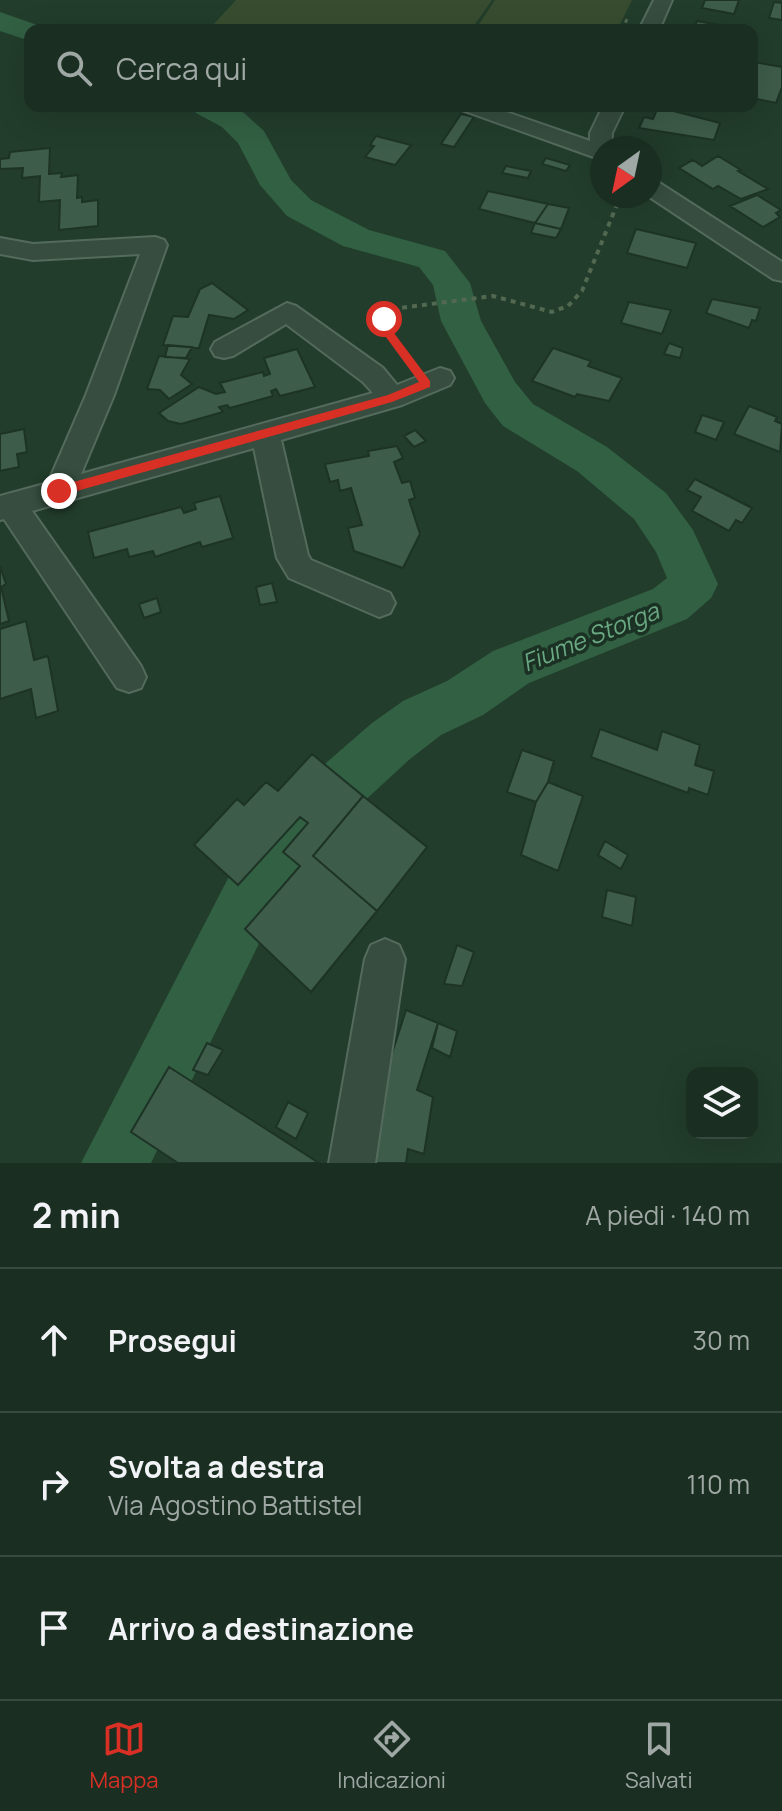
<!DOCTYPE html>
<html lang="it">
<meta charset="utf-8">
<style>
:root{--surface:#1a2e21;--page:#273a2e;--text:#f1f3f6;--muted:#9fa8a5;--line:#384a3f;--accent:#d93025}
body{margin:0;font-family:Manrope,sans-serif;background:var(--page);color:var(--text)}
.controls{position:absolute;right:24px;bottom:24px;display:grid;overflow:hidden;border-radius:16px;box-shadow:0 8px 32px #0002}
.controls button{width:72px;height:72px;display:grid;place-items:center;padding:0;border:0;border-bottom:2px solid var(--line);background:var(--surface);color:var(--text);font:40px sans-serif}
.compass{position:absolute;left:590px;top:136px;width:72px;height:72px;border-radius:50%;background:var(--surface);box-shadow:0 8px 32px #0002;rotate:213deg}
.stop{position:absolute;width:24px;height:24px;margin:-18px;border:6px solid #d93025;border-radius:50%;background:#fff}
.stop.end{background:#d93025;border-color:#fff;box-shadow:0 2px 8px #0008}
.list{margin:0;padding:0;list-style:none}
h2{display:flex;justify-content:space-between;align-items:center;height:104px;margin:0;padding:0 32px;font-size:34px}
h2 small{font-size:26px;font-weight:400;color:var(--muted)}
.list li{display:grid;grid-template-columns:52px 1fr auto;gap:24px;align-items:center;box-sizing:border-box;height:144px;padding:0 32px;border-top:2px solid var(--line)}
.list b{display:block;font-size:30px;white-space:nowrap}
.list p{margin:0;font-size:26px;white-space:nowrap;color:var(--muted)}
.list em{font-size:26px;font-style:normal;color:var(--muted)}
.icon{flex:none;width:44px;height:44px;fill:none;stroke:currentColor;stroke-width:2;stroke-linecap:round;stroke-linejoin:round}
.map{position:relative;flex:none;width:782px;height:1163px;overflow:hidden}
.search{position:absolute;background:var(--surface);box-shadow:0 8px 32px #0002;left:24px;right:24px;top:24px;height:88px;display:flex;align-items:center;gap:20px;box-sizing:border-box;padding:0 28px;border-radius:16px;color:var(--muted);font-size:30px}
.sheet{height:536px;background:var(--surface)}
nav{display:flex;justify-content:space-around;align-items:center;box-sizing:border-box;height:112px;border-top:2px solid var(--line);background:var(--surface);font-size:22px;color:var(--muted)}
nav a{display:grid;justify-items:center;gap:4px}
nav .on{color:var(--accent)}
.map>svg:first-child{display:block}
.green{fill:#384d2f}
.lines{fill:none;stroke-linecap:round;stroke-linejoin:round}
.river{fill:#326043;fill-rule:evenodd}
.building{fill:#3e5c4a;stroke:#1d3326;stroke-width:2}
.minor-casing{stroke:#546a5d;stroke-width:4}
.path-far1{stroke:#526851;stroke-width:3;stroke-dasharray:4 4;stroke-linecap:butt}
.path{stroke:#526851;stroke-width:4;stroke-dasharray:5 5;stroke-linecap:butt}
.minor{fill:#364d3f;fill-rule:evenodd}
.route{fill:#d93025}
.labels{text-anchor:middle;dominant-baseline:central;stroke-width:7;stroke-linejoin:round;paint-order:stroke}
.water-label{font-size:24px;font-style:italic;fill:#69a882;stroke:#1b3124}
</style>
<div class="map">
<svg width="782" height="1163" viewBox="0 0 782 1163">
<rect width="100%" height="100%" fill="#223d2c"/>
<path class="green" d="M236,0H492L471,30H231L213,25Z
M495,0H632L617,30H475Z"/>
<g class="lines">
<path class="river" d="M0,12L40,26L43,30H30V41L0,31Z
M191,106H231L244,113L264,131L291,180L311,200L369,230L445,251L470,283L481,321L515,382L533,404L607,447L666,493L693,530L718,584L711,598L687,619L529,683L483,715L441,735L410,759L336,827L310,856L280,901L151,1163H81L238,859L270,816L296,789L372,723L403,701L447,681L493,651L653,589L667,578L656,552L634,519L577,471L503,426L485,403L441,321L433,285L419,267L343,246L287,216L260,185L238,143L222,127L196,113Z"/>
</g>
<path class="building" d="M705,0H739L734,14L702,8Z
M774,2L782,3V20L769,18Z
M697,21L730,27L729,30H693Z
M754,62L782,67V87L776,103L752,98Z
M658,107L720,123L714,140L639,128L644,117L653,119Z
M461,114L474,117L454,147L441,144Z
M376,136L411,145L395,165L365,157L374,146L370,145Z
M50,148L49,174L62,173L61,177L78,175L77,198L82,197V202L98,200V226L59,230L60,200L39,202L40,176L22,178L23,168L0,169V159L9,158L10,152Z
M718,156L741,170L738,171L768,189L741,199L718,186L713,189L679,168L693,160L702,166Z
M546,158L570,165L566,171L542,164Z
M506,166L531,171L528,178L502,173Z
M488,191L548,204L535,223L479,209Z
M757,195L781,210L776,213L780,217L763,227L730,206Z
M548,204L569,208L561,229L535,223Z
M535,223L561,229L556,238L531,233Z
M636,229L696,243L687,268L627,253Z
M212,283L248,310L234,319L209,315L199,348L163,345L173,316L188,317L200,289Z
M712,299L760,308L756,321L752,320L749,328L706,313Z
M629,302L671,310L662,334L621,323Z
M669,343L683,348L680,358L664,354Z
M168,345L192,347L186,358L165,357Z
M553,348L591,361L588,366L622,378L609,401L577,394L575,397L532,381Z
M297,349L315,387L280,396L276,389L271,391L273,396L230,408L227,405L219,407L223,412L181,424L168,421L159,413L199,387L216,394L225,392L220,383L263,372L264,376L270,374L264,358Z
M159,356L190,359L181,375L192,384L169,399L160,390L147,389Z
M749,406L777,417L775,421L782,424L780,452L734,434Z
M702,415L724,422L716,440L695,432Z
M24,429L27,452L17,454L19,467L0,471V434Z
M415,430L426,441L414,447L404,436Z
M397,446L403,458L394,462L402,483L410,481L415,498L409,500L420,534L403,568L354,551L348,528L362,525L351,488L340,491L338,480L330,482L325,464L369,456L368,451Z
M695,479L752,508L742,523L736,520L729,531L692,511L701,497L687,490Z
M220,496L233,538L202,547L200,542L155,557L153,551L129,557L127,549L94,558L88,532L181,507L184,513L196,509L194,503Z
M0,566L6,584L1,587L9,621L0,624Z
M272,583L277,602L260,605L256,587Z
M157,598L161,612L144,618L139,604Z
M26,621L34,660L48,656L58,711L36,718L31,689L0,699V629Z
M600,729L657,750L662,731L700,745L695,765L714,771L708,795L689,788L688,793L591,757Z
M522,750L554,761L548,782L536,802L507,792Z
M312,754L363,796L313,856L377,911L311,992L245,929L300,866L283,852L308,823L300,817L238,885L194,845L237,799L244,805L266,782L278,791Z
M548,782L583,796L558,871L521,855L536,802Z
M363,796L427,847L377,911L313,856Z
M605,841L628,855L621,869L598,855Z
M607,890L636,897L632,926L602,917Z
M457,945L474,952L462,986L444,984Z
M406,1010L438,1023L417,1090L433,1097L424,1154L408,1149L406,1163H363L366,1134Z
M438,1023L457,1031L450,1057L432,1048Z
M207,1043L223,1050L208,1075L193,1070Z
M169,1067L319,1163H178L131,1132Z
M288,1102L308,1113L296,1139L276,1127Z"/>
<g class="lines">
<g class="minor-casing">
<path id="minor" d="M654,0H672L659,30H639Z
M458,106H489L590,141V133L603,106H625L612,133L611,148H602V160L462,110Z
M650,180L658,182L782,262V281L773,279L648,196Z
M155,237L164,240L167,245L114,395L81,474L373,393L363,382L286,324L233,356L224,358L215,356L211,349L215,342L287,303L296,306L383,368L397,385L440,368L450,371L454,378L450,385L402,405L281,440L308,555L311,560L390,593L395,603L390,613L379,617L289,578L277,558L254,448L32,511L141,666L146,677L141,688L129,692L117,688L4,519L0,520V496L48,483L86,395L140,254L33,260L0,254V238L33,244Z
M385,939L399,945L405,959L375,1163H329L365,959L371,945Z"/>
</g>
<path class="path-far1" d="M622,30L627,19
M617,204L620,196"/>
<path class="path" d="M413,367L384,325V319L392,309L493,296L552,312L568,306L582,291L618,202"/>
<use href="#minor" class="minor"/>
</g>
<path class="route" d="M384,316L387,317L391,329L430,381V387L392,402L59,496L55,494L53,491L59,486L388,395L419,382L380,329L378,319Z"/>
<g class="labels">
<g class="water-label">
<text transform="translate(590 636) rotate(-22)">Fiume Storga</text>
</g>
</g>
</svg>
<div class="controls">
<button><svg class="icon" aria-label="layers" viewBox="0 0 24 24"><path d="M12 4l9 5-9 5-9-5zM3 14l9 5 9-5"/></svg></button>
</div>
<svg class="compass" viewBox="-18 -18 36 36"><path d="M0-13l5 13h-10z" fill="#e53935"/><path d="M0 13l5-13h-10z" fill="#9fa8a5"/></svg>
<div class="stop" style="left:384px;top:319px"></div>
<div class="stop end" style="left:59px;top:491px"></div>
<div class="search"><svg class="icon" aria-label="search" viewBox="0 0 24 24"><circle cx="10" cy="10" r="6"/><path d="M15 15l6 6"/></svg>Cerca qui</div>
</div>
<section class="sheet">
<h2>2 min<small>A piedi · 140 m</small></h2>
<ul class="list">
<li><svg class="icon" aria-label="ahead" viewBox="0 0 24 24"><path d="M12 20V5M6 11l6-6 6 6"/></svg><div><b>Prosegui</b></div><em>30 m</em></li>
<li><svg class="icon" aria-label="right" viewBox="0 0 24 24"><path d="M7 20v-9h11M14 6l5 5-5 5"/></svg><div><b>Svolta a destra</b><p>Via Agostino Battistel</p></div><em>110 m</em></li>
<li><svg class="icon" aria-label="arrive" viewBox="0 0 24 24"><path d="M6 21V4h12l-3 4 3 4H6"/></svg><div><b>Arrivo a destinazione</b></div></li>
</ul>
</section>
<nav>
<a class="on"><svg class="icon" aria-label="map" viewBox="0 0 24 24"><path d="M3 6l6-2 6 2 6-2v14l-6 2-6-2-6 2zM9 4v14M15 6v14"/></svg>Mappa</a>
<a><svg class="icon" aria-label="directions" viewBox="0 0 24 24"><path d="M12 3l9 9-9 9-9-9zM9 14v-3h6M13 9l2 2-2 2"/></svg>Indicazioni</a>
<a><svg class="icon" aria-label="saved" viewBox="0 0 24 24"><path d="M7 4h10v16l-5-4-5 4z"/></svg>Salvati</a>
</nav>
